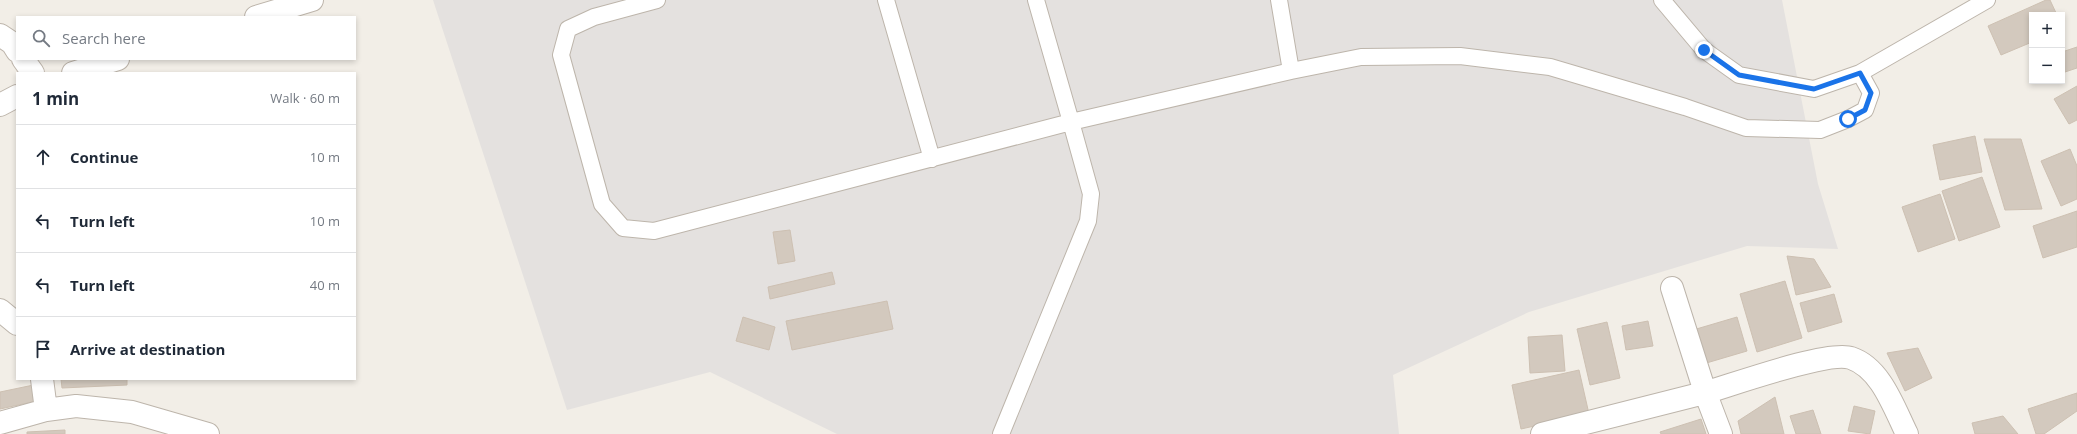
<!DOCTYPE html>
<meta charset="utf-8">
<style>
:root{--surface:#fff;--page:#f6f6f7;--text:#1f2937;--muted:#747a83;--line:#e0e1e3}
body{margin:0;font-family:"Open Sans",sans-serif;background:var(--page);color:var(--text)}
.controls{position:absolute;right:12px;top:12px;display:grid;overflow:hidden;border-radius:0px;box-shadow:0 2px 6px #0003}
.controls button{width:36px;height:36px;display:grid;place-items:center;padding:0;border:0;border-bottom:1px solid var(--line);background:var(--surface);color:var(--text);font:20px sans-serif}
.stop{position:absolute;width:12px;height:12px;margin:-9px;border:3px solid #1a73e8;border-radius:50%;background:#fff}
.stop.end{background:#1a73e8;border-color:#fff;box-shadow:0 1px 4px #0008}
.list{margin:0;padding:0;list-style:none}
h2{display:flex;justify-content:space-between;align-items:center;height:52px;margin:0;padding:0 16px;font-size:17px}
h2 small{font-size:13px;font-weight:400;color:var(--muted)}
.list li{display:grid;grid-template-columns:26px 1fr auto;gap:12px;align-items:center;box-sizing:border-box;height:64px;padding:0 16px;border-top:1px solid var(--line)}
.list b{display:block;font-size:15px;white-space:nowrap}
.list em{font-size:13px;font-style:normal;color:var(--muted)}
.icon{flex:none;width:22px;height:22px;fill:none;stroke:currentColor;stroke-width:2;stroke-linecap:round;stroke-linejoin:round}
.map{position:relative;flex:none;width:2077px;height:434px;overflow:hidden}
.search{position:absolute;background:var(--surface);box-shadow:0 2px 6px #0003;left:16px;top:16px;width:340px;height:44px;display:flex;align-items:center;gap:10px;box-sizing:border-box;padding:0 14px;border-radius:0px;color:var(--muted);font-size:15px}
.panel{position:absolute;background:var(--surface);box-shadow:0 2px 6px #0003;left:16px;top:72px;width:340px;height:308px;border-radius:0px}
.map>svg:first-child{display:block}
.parking{fill:#e4e1df}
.building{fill:#d3c9be;stroke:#cdc0b2}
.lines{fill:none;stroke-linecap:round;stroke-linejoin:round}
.lane-casing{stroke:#bdb5ab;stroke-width:18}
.street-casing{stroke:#bdb5ab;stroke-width:24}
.lane{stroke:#fff;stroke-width:16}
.street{stroke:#fff;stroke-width:22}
.route{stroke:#1a73e8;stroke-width:5}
</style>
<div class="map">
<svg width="2077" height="434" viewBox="0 0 2077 434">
<rect width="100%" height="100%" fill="#f2eee7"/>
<path class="parking" d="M433,0H1782L1818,184L1838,249L1747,246L1529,312L1393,375L1399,434H837L710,372L567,410Z"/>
<path class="building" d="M2046,0H2050L2057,15H2032V42L2001,55L1988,26Z
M2077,47V68L2062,73V52Z
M2077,86V120L2069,124L2054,99Z
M1975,136L1982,172L1940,180L1933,145Z
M1984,139H2021L2042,209L2005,210Z
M2070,149L2077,166V199L2061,206L2041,161Z
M1982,177L2000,227L1959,241L1942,191Z
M1940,194L1955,239L1918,252L1902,207Z
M2077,211V247L2043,258L2033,226Z
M790,230L795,261L778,264L773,232Z
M1787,256L1814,259L1831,287L1796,295Z
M832,272L835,284L770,299L768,287Z
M1785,281L1802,338L1757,352L1740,294Z
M1834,294L1842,322L1808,332L1800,303Z
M887,301L893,329L792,350L786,321Z
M743,317L775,327L769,350L736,341Z
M1737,317L1747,351L1703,364L1693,330Z
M1648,321L1653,346L1626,350L1622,326Z
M1607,322L1620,378L1590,385L1577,329Z
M1562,335L1565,371L1530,373L1528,337Z
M1918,348L1932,378L1905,391L1887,353Z
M1579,370L1589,414L1521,429L1512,385Z
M61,379H127V385L62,388Z
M43,383L46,399L0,409V392Z
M2077,393V411L2044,434H2036L2028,409Z
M1775,397L1784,434H1741L1738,421Z
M1854,406L1875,411L1870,434L1848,431Z
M1813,410L1821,434H1796L1790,416Z
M2003,416L2018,434H1975L1972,423Z
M1701,419L1706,434H1661L1660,432Z
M65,430V434H27V432Z"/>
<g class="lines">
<g class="lane-casing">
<path id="lane" d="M657,0L594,17L568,29L561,55L602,204L623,228L654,231L1071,122L1091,194L1088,221L1001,434
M886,0L932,159
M1036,0L1071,122L1291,71L1279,0
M1662,0L1704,50L1739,75L1814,89L1860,73L1987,0
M1291,71L1361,57L1460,56L1550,67L1685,107L1746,128L1820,130L1848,119L1865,110L1871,93L1860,73"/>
</g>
<g class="street-casing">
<path id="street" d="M256,17L312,0
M0,35L12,43L17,51
M23,59L33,73
M73,73L118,59
M0,105L17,96
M1672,288L1705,392L1721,434
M0,310L17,324
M42,379L46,410
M0,423L46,410L76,406L132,412L208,434
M1542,434C1596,420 1650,407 1704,393C1732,385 1828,350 1851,358C1881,368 1894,408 1907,434"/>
</g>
<use href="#lane" class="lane"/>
<use href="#street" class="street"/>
</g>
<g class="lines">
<path class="route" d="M1704,50L1739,75L1814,89L1860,73L1871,93L1865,110L1848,119"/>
</g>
</svg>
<div class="controls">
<button>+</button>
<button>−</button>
</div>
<div class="stop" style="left:1848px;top:119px"></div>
<div class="stop end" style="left:1704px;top:50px"></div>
<div class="search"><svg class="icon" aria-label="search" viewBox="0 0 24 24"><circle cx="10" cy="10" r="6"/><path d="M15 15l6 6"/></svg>Search here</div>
<section class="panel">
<h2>1 min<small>Walk · 60 m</small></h2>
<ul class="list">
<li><svg class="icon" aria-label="ahead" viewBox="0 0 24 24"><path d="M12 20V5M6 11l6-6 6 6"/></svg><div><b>Continue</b></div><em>10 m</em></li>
<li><svg class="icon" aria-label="left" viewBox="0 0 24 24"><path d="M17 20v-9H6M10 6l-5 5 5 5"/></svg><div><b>Turn left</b></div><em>10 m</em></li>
<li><svg class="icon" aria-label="left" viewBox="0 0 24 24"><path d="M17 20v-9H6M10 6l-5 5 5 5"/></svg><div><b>Turn left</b></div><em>40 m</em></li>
<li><svg class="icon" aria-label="arrive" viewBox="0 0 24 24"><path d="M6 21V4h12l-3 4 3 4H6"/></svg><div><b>Arrive at destination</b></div></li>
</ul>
</section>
</div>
